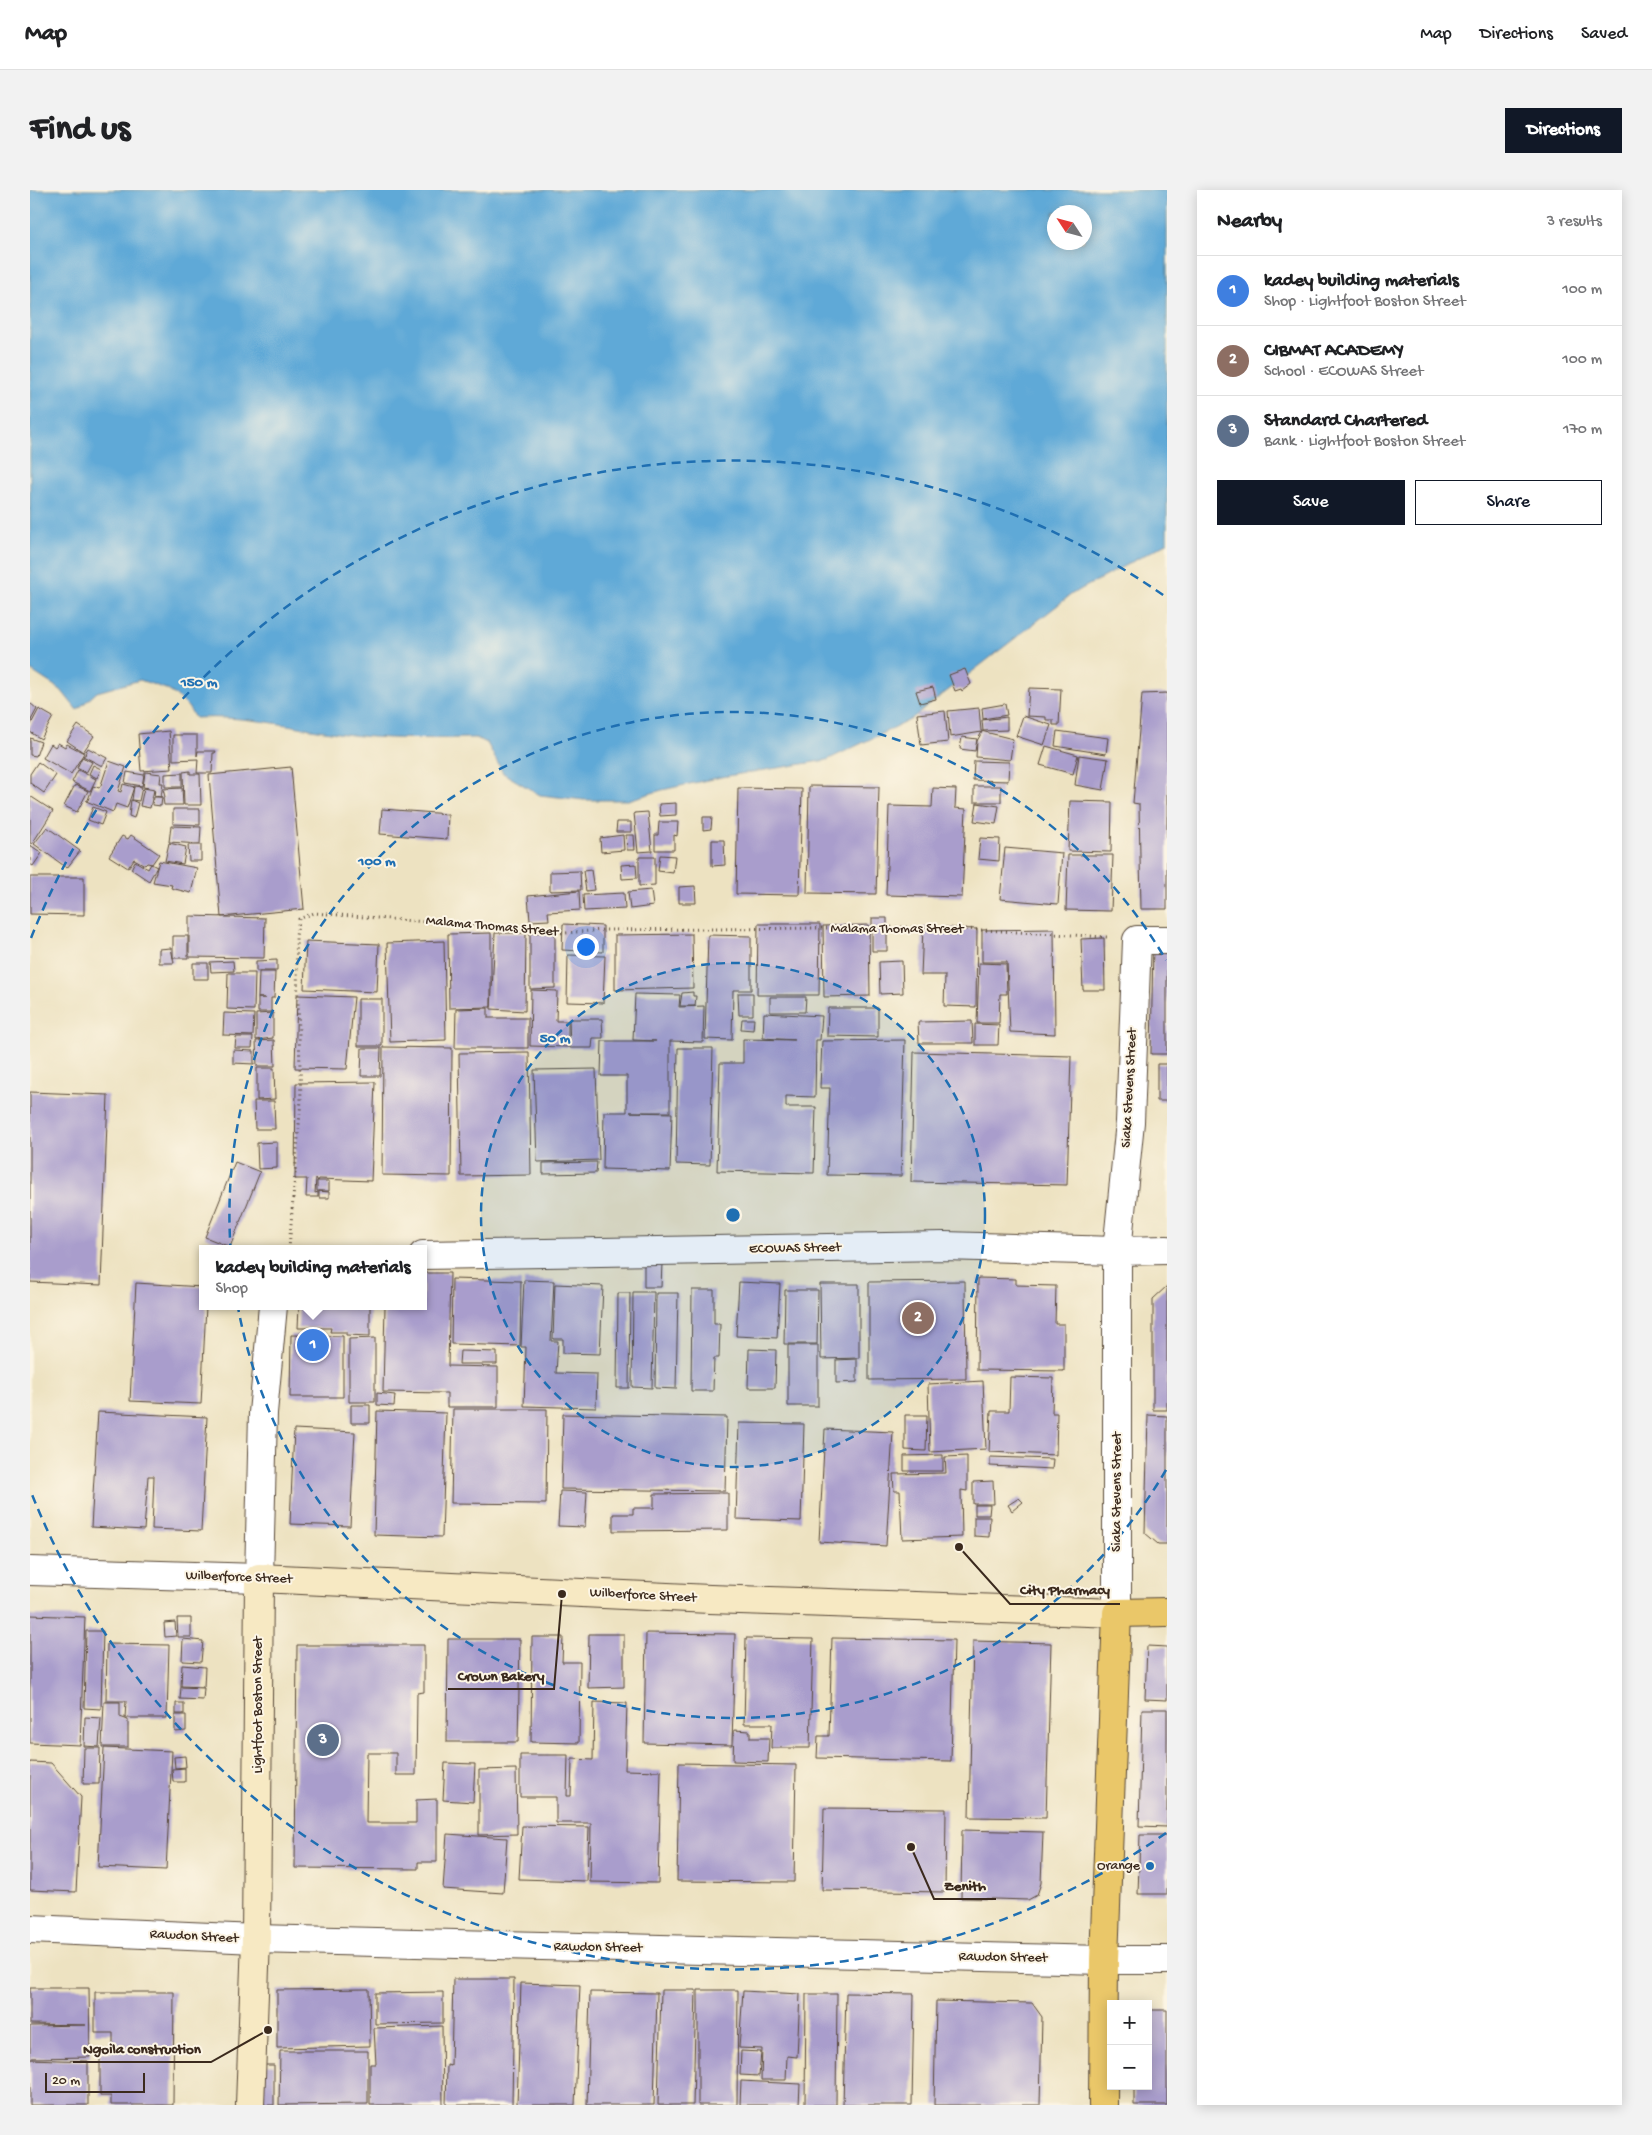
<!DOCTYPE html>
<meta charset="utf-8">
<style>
:root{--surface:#fff;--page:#f2f2f2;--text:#202124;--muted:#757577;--line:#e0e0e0;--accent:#111827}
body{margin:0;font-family:"Gochi Hand",sans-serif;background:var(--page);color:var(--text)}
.controls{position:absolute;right:15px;bottom:15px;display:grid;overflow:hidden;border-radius:0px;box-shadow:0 2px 12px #0003}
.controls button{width:45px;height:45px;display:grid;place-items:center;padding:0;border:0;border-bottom:1px solid var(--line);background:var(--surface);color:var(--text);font:25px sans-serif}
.compass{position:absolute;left:1017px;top:15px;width:45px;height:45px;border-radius:50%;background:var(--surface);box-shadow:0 2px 12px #0003;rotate:306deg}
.scale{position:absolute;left:15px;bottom:12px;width:100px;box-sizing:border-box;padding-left:5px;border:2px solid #3b2a1e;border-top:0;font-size:14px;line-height:18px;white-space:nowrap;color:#3b2a1e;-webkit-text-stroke:4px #fcf5e5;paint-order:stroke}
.you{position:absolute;left:555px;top:756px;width:18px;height:18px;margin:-12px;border:4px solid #fff;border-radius:50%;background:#1a73e8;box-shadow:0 0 0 8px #1a73e833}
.badge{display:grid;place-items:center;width:32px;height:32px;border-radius:50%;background:var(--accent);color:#fff;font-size:16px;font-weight:700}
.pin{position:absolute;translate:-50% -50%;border:2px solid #fff;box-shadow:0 1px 5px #0006}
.popup{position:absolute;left:169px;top:1055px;width:228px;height:65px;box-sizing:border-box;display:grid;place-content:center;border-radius:0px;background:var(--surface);filter:drop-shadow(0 1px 4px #0005);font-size:16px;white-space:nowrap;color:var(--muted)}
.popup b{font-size:19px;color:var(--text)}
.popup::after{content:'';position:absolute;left:50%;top:100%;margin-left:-10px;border:10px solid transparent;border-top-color:var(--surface)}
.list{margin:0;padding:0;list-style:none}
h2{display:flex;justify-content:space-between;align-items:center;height:65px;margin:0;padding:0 20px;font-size:21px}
h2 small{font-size:16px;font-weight:400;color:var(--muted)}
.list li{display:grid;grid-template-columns:32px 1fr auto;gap:15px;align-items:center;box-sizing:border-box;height:70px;padding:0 20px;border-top:1px solid var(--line)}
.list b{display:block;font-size:19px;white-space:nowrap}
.list p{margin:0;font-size:16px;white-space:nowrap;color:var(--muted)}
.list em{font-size:16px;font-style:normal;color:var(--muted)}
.actions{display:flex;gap:10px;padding:15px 20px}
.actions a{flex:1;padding:11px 0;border:1px solid var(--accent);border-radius:0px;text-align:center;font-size:18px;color:var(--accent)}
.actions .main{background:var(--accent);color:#fff}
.map{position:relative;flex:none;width:1137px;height:1915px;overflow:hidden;border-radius:0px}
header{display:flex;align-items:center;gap:30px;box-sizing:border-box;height:70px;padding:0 25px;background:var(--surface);border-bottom:1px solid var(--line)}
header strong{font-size:24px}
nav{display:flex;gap:28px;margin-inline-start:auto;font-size:18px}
.intro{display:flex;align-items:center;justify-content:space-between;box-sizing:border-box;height:120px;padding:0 30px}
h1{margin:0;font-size:35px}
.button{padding:12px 22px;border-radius:0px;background:var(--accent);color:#fff;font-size:18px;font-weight:700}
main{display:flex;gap:30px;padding:0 30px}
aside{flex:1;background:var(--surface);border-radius:0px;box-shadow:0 2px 12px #0003}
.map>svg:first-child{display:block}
.water{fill:#5fa9d7;stroke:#4d6a7a;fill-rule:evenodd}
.building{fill:#a99dcc}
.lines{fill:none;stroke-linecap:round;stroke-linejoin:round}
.minor-casing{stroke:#564636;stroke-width:30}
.tertiary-casing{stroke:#564636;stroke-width:30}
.secondary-casing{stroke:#564636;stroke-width:30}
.primary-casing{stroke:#564636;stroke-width:30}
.path{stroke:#564636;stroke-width:3;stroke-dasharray:1 4;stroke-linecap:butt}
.minor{stroke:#fff;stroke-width:28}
.tertiary{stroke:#fff;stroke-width:28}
.secondary{stroke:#f7e9c3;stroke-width:28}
.primary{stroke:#eac769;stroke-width:28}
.ring{fill:none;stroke:#1f6fb2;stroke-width:2.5;stroke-dasharray:9 6}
.poi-dot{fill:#1f6fb2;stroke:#fcf5e5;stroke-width:2}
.labels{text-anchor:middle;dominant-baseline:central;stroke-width:4;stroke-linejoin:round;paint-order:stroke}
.street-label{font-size:14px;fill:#3b2a1e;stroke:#fcf5e5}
.poi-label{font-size:14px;fill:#3b2a1e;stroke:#fcf5e5;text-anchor:end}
.centre{fill:#1f6fb2;stroke:#fcf5e5;stroke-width:2.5}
.ring-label{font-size:15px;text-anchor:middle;font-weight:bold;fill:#1f6fb2;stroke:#fcf5e5;stroke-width:4;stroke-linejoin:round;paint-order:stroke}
.leader{fill:none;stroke:#3b2a1e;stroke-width:2}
.callout-dot{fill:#3b2a1e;stroke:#fcf5e5;stroke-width:2}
.callout-label{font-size:15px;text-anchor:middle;font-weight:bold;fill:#3b2a1e;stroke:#fcf5e5;stroke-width:4;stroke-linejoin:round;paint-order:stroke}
</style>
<header>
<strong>Map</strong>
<nav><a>Map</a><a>Directions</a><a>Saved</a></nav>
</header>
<div class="intro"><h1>Find us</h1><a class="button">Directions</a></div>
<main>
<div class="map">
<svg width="1137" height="1915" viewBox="0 0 1137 1915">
<rect width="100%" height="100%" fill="#fcf5e5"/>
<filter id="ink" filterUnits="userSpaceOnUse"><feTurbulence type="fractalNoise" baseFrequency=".02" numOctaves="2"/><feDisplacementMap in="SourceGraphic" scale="10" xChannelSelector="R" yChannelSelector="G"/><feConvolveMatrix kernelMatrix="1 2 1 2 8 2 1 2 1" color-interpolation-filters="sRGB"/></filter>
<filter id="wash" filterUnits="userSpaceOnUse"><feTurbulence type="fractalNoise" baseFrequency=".0096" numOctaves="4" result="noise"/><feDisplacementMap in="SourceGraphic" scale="20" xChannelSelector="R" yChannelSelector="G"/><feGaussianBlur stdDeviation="1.12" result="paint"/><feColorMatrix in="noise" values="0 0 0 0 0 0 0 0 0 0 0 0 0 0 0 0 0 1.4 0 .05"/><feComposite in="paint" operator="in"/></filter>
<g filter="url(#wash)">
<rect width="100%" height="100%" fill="#ede2c1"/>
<path class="water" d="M0,0H1137V353L1042,404L880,530L797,570L691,587L632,600L598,610H554L510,605L473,583L457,553L446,548C408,548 369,550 331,546C275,540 221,525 165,528L158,517L147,506L136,499L110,490L67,502L47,520L31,500L0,480ZM1024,22H1054V52H1024Z"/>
<g id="blocks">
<path class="building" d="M935,479L941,494L932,501L931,499L925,501L919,485Z
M903,497L906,509L890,513L886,501Z
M999,498L1031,499L1029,535H1023V530H1016V527L997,526Z
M1137,503V719H1111L1109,614L1103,613L1112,504Z
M0,513L7,519L0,532Z
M975,514L977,525L953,529L952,518Z
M949,518L951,541L983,549L980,570L946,567L947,551L952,542L920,547L918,521Z
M9,519L23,527L11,549L0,542V536Z
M915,521L918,552L891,555L887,524Z
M993,526L1021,535L1014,555L986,546Z
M977,527V540L953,541L952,530Z
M48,535L64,546L53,562L37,551Z
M139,541L142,579L111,581L108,544Z
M1027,541L1078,548L1076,564L1025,556Z
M143,545H167V566L168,561H186L185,563H183L182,583H167L168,569L143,570Z
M932,547L947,549L945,561L930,559Z
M0,548L11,552L6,566L0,565Z
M28,553L35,557L37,554L54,563L41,584L13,568L21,554L25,557Z
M1016,556L1048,565L1043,584L1010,575Z
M58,558L77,568L72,576L53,566L56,564L55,563Z
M1049,565L1078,569L1073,600L1045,595Z
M52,567L62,572L56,583L47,578Z
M79,571L96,577L88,601L91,602L93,594L104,597L97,618L86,614L83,622L56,611L58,610L63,596L69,598L71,595Z
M944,571L979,572L978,591L943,590Z
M8,572L26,585L14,603L0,593V584Z
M63,575L71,579L67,588L59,584Z
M261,577L274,719L191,727L179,585Z
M48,580L66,589L60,601L42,592Z
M160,581V584H170L171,615H154L153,582Z
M97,582L114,585L112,596L95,593Z
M115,582L131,584L130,593H133L131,607L124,606L125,599L113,597Z
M152,583V597H135V584Z
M45,595L58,601L47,622L34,616Z
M104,596L112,597L109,611L102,610Z
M779,596L849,597L846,704L777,703Z
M944,596H971V612H944Z
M114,598L124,600L120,618L110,616Z
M152,598L153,615H134L133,608L135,607L133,599Z
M708,598L772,599L769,705L706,704Z
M903,598L926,599L925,618L936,619L932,707L856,705L859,616L902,617Z
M0,606L23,621L2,654L0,653Z
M124,607H132L131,616L123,615Z
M101,610L108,613L104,628L99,626Z
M1040,611L1082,612L1081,662L1038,661Z
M646,613V625L630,626L629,614Z
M947,613L969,616L966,634L944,631Z
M63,617L76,622L71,635L58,630Z
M143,619H170V635L143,634Z
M352,619L418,624L417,649L350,644Z
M618,622L622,661L608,662L604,623Z
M673,627H682L681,639L673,640Z
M587,632H601V642H586Z
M629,632H648L647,646L644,645V660H625V645H628Z
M141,636L171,637L170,654L139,652Z
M17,637L50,661L37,678L4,654Z
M101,645L129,664L122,674L117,673L115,675L104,669L98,678L79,666L92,646L98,649Z
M593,645L594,660L571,662L570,648Z
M596,645H604L605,660H597Z
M950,648L970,649L969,671L948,669Z
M682,650H694L695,675L682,676Z
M139,653L156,657L153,674L135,671Z
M0,655L12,663L3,676L0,674Z
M158,655H171V671H159Z
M975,658L1032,663L1028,714L970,709Z
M630,665L645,666L643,683L628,681Z
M1038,665H1083L1081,721L1036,720Z
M609,667H625V695L609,696Z
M105,671L118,679L121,674L127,677L119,691L101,679Z
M129,671L167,678L161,703L141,698L142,695L123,692Z
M606,674L607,688L592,689L591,675Z
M561,680L564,700L556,701L553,681Z
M550,681L551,700L520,701V682Z
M0,687H54V725L0,724Z
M665,696L666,713H649V697Z
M621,700L623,716L600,719L598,702Z
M549,701L550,720L518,722L519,730L500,731L498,706Z
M594,703L595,719L554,721L553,705Z
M159,726L235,728L234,768L159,767Z
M842,728H857V761H842Z
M533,734L573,736V762L532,760Z
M728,734H790L789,805H727Z
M839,735L840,806L794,807L793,736Z
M893,737L947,739L946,817L914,816L915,785H891Z
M1024,739L1025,844L980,842L977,772H952V740Z
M525,742V798L500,799V743Z
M461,743V817L419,818L418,744Z
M465,743H496L495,821L461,819Z
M662,744L663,798L585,800V745Z
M678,745L721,746V800H703L702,850L675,849Z
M143,746H158V768H143Z
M1074,748L1075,800H1053L1051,749Z
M276,751L349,754L347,802L274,799Z
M414,751L416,850L360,852L357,753Z
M1123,755H1137V864H1121Z
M141,758L144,773H129V759Z
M538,765L575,766L573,813L537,812Z
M247,770V781H226V771Z
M203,771L204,781L181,782L180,772Z
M872,771L873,803L850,804L849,772Z
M163,773H178V789H163Z
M949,773L976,774L977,804H970L969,833H947Z
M229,782H245L244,808H241V822H228V808H235H228Z
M198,783H225L224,820L197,819Z
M501,800L527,801L526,831H538V857L500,856Z
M663,802V806H666L665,816H650L652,803Z
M708,803H723V825H709Z
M605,804L650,805L649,817L674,816L673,852L640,851V922H600L642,923L640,981L573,979L574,922H597V886H571L572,851H626L603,850Z
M267,805L324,807L317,879L265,878Z
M740,807H776L775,822H740Z
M328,809H352V856H328Z
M458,818V828H498V858H425L426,819Z
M798,818H848V847L797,846Z
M194,823L224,824L223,846L193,845Z
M243,823V848L226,850V824Z
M734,823L792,826L790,850H786L785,907L756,906V917H786L784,983L687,981L690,873H713V849L765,850L733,848Z
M539,829H572L573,848H563L562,858H540Z
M712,829H724L723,840L711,839Z
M942,831L943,853H889L888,832Z
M945,834L969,835L968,855H945Z
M206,847H223L222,858H205Z
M244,850L245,876H227L226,851Z
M875,850L871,986L797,985L800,898H790L792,851Z
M353,857L422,858L421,986L352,985Z
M332,858H351L350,886H331Z
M648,858H683L680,975L646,974Z
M203,860L224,861V874L203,873Z
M499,862L501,985L431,986L429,863Z
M884,862L1041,866L1037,995L881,992Z
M1127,874H1137V911H1127Z
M227,878H244L245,909L227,910Z
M566,879L569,970L507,972L504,880Z
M345,892L341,991L289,989L288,991L286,988L285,1003L288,1002V1007H276L277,989H265L266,893Z
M0,902L78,905L71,1095L0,1092Z
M224,911H244L245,939H225Z
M247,952V978L228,979L227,953Z
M205,972L230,982L200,1057L175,1047Z
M567,972L566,983L513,984V973Z
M287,991H299V1001H287Z
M289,1001L299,1002V1008H289Z
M614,1073H632L631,1097H614Z
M393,1083H420L418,1176L468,1177V1217H417V1203L353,1202L355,1116H393Z
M948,1088L986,1089V1095L1026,1096L1025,1134H1034V1181L947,1180Z
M422,1089L491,1091L490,1156L421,1154Z
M494,1090L524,1091L521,1151H528L526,1183L567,1184L566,1218L494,1216L496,1157H491Z
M935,1091L936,1189L839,1190V1092Z
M709,1092L750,1094L747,1148L706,1146Z
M106,1093L173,1097V1116H176L171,1214L100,1211Z
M525,1094L573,1096L570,1164L533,1163V1149H523Z
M790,1094H829V1168L791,1169Z
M1137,1096V1220H1123V1109Z
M662,1100H684V1134H690L689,1168H684L683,1201H661Z
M755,1100H788L787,1154H754Z
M603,1102H624L622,1198L602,1197Z
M588,1103H600L599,1198H587Z
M626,1103H648L646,1199L625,1198Z
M269,1116H340V1146L316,1145V1142H300L301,1138H268Z
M261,1145L313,1146V1207H260Z
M345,1148V1212H319V1149Z
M758,1155H788V1216H758Z
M719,1159L746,1160L745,1198H718Z
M430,1161L467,1162V1174H429Z
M827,1169V1192L806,1193V1170Z
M980,1187L1023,1188L1022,1223H1027L1026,1265L959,1262L961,1221H979Z
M953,1191L956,1259L900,1262L898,1194Z
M347,1203L365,1205L364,1216L347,1215Z
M321,1215H340V1233H321Z
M423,1219H517L516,1314L421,1313Z
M347,1221L416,1223L412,1347L344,1345Z
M68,1222L177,1227L171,1341L122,1339L124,1286H118L114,1340L61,1337Z
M533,1224L697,1227L695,1301L531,1299Z
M875,1225H897L896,1261L875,1260Z
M1118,1225L1137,1226V1354H1128L1115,1343Z
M709,1233L774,1234L771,1331L706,1329Z
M264,1239L325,1242L320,1336L260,1334Z
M795,1239L863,1242L856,1356L789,1352Z
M913,1265V1281H874V1266Z
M937,1266V1301L931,1300L932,1347L872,1349L870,1301H864L863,1284L916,1283L915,1267Z
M960,1267L1023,1269L1022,1279L960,1276Z
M963,1291L964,1314H943V1292Z
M530,1301L557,1302L555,1337L528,1336Z
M698,1303V1340L583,1341V1324H603V1318H624V1304Z
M989,1308L993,1312L982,1321L978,1315Z
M945,1315H960L959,1325H945Z
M944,1327H960L959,1347L944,1346Z
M0,1425L55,1427L50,1555L0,1553Z
M147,1428H161V1447H148Z
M145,1432L146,1446L135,1447L134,1433Z
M56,1441H73L71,1519L54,1518Z
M616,1443L705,1444L702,1555L614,1553Z
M559,1444H594V1497L558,1498Z
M502,1447H533L532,1472H550L549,1553L501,1552Z
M716,1448L783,1449L780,1558H741L742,1534H714Z
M802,1448L924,1450L921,1571L787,1568L788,1546H799Z
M153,1449L173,1451L171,1472L152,1471Z
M418,1449H490L488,1552H417Z
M943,1451L1021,1453L1016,1628L939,1627Z
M77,1454L139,1455L137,1528H95L96,1511H76Z
M267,1455H394V1502L387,1503L386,1585H366V1563H337L336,1633H386V1610L407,1609V1672H388V1679L265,1678Z
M1117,1456L1137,1457V1510L1115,1509Z
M152,1475L175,1477L174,1497L151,1496Z
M151,1497L174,1498L173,1510L150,1509Z
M74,1512H90V1527L98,1530V1557H72Z
M564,1512L597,1513L595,1580L631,1581L628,1693L560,1692L561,1633H526V1607H490V1565H538L537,1606H541L542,1569L563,1570Z
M146,1513H154V1524H146Z
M1112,1519H1137V1637L1109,1636Z
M145,1525H156V1541L145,1542Z
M55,1527L71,1528L69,1557L54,1556Z
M704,1540L720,1541V1548H739L738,1572L703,1571Z
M54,1558H70L69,1594H53Z
M74,1558L142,1561L136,1680L68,1677Z
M155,1566L156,1577L145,1578L144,1567Z
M0,1572L21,1573L51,1607L46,1702L0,1700Z
M415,1573L445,1574L443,1612L413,1610Z
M649,1573L766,1575L764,1692L647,1691Z
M155,1578V1592H143L142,1579Z
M486,1579L487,1644L449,1645V1580Z
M794,1618L916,1619L915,1702L792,1700Z
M492,1636L559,1637L557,1691L489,1689Z
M932,1640L1013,1642L1011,1693L1007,1705L998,1710L931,1708Z
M417,1644L477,1648L473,1703L413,1699Z
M1110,1645H1137V1704H1108Z
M423,1789H484L482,1915H416L417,1875L421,1876Z
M491,1793L550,1795L545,1915H487Z
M0,1798H59L60,1867L0,1868V1836L56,1835L0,1834Z
M339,1799L340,1856L247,1858V1800Z
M631,1800H666L663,1915H628Z
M668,1800H708L707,1915H668Z
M713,1801L770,1804L767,1867L757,1866L756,1890H731L732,1859L709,1858Z
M65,1802H144L143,1915H81V1906H70V1862H83V1843H65Z
M413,1802V1833L345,1834V1803Z
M560,1802L627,1803L624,1915H557Z
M816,1803L884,1804L882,1915H813Z
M776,1804H807L806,1915H775Z
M906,1811L1002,1813L1012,1827L1010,1915H904Z
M1118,1820H1137V1915H1104V1896H1118Z
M412,1836L413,1915H340V1874H346L344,1838Z
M250,1861H338V1914L249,1915Z
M711,1861L731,1862L729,1886L710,1885Z
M0,1869L58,1871V1915H0Z
M223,1875H244V1915H223Z
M711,1891L770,1894L769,1915H710Z"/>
</g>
</g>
<g filter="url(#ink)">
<use href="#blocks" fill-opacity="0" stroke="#564636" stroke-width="1"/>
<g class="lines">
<g class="minor-casing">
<path id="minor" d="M393,1065L914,1056L1087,1061L1137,1060
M229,1388L233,1223L243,1116
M1087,1423V1061L1100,932L1107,750H1137
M0,1739L226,1749L1074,1770H1137"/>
</g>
<g class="tertiary-casing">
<path id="tertiary" d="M0,1381L229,1388"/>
</g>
<g class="secondary-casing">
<path id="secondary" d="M220,1915L226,1749L229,1388L680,1409L1087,1423"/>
</g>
<g class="primary-casing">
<path id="primary" d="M1073,1915L1074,1770L1087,1423L1137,1422"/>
</g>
<path class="path" d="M259,1059L271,910L266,746L269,729L284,723L535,743L573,740L899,737L1077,747"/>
<use href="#minor" class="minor"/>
<use href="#tertiary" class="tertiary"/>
<use href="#secondary" class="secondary"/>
<use href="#primary" class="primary"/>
</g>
</g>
<circle cx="703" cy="1025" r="252" fill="#1f6fb2" fill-opacity=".12"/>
<g class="ring">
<circle cx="703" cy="1025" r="252"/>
<path d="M1136 1280A503 503 0 1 1 1136 770"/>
<path d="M1136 1643A755 755 0 0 1 1 1302M1 748A755 755 0 0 1 1136 407"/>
</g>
<circle class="poi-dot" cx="1120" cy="1676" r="5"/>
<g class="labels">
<g class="street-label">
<text transform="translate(462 737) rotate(5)">Malama Thomas Street</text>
<text x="867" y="739">Malama Thomas Street</text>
<text transform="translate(1100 898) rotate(-87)">Siaka Stevens Street</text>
<text transform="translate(765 1059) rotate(-1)">ECOWAS Street</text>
<text transform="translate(1087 1302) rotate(-90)">Siaka Stevens Street</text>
<text transform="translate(209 1388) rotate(2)">Wilberforce Street</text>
<text transform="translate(613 1406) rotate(3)">Wilberforce Street</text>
<text transform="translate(228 1515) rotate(-90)">Lightfoot Boston Street</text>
<text transform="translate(164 1747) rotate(3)">Rawdon Street</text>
<text transform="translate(568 1758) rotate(1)">Rawdon Street</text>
<text transform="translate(973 1768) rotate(1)">Rawdon Street</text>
</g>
<g class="poi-label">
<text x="1110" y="1676">Orange</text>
</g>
</g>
<circle cx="703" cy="1025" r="8" class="centre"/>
<g class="ring-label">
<text x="169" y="496">150 m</text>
<text x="347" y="675">100 m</text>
<text x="525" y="852">50 m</text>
</g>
<path class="leader" d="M929 1357L980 1414H1090M532 1404L524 1499H418M881 1657L904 1709H966M238 1840L181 1872H43"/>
<g class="callout-dot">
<circle cx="929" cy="1357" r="5"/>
<circle cx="532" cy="1404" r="5"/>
<circle cx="881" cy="1657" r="5"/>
<circle cx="238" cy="1840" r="5"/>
</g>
<g class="callout-label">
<text x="1035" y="1404">City Pharmacy</text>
<text x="471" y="1490">Crown Bakery</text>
<text x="935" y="1700">Zenith</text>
<text x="112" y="1863">Ngoila construction</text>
</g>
</svg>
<div class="controls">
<button>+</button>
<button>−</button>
</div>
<svg class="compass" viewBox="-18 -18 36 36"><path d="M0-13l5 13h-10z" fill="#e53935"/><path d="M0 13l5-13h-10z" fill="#757577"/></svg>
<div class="scale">20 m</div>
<div class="you"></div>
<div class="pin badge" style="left:283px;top:1155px;background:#3f7fe0">1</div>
<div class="popup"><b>kadey building materials</b>Shop</div>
<div class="pin badge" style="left:888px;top:1128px;background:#8d6e63">2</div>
<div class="pin badge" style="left:293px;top:1550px;background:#5c6f8a">3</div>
</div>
<aside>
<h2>Nearby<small>3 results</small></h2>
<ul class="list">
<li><span class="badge" style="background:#3f7fe0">1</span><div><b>kadey building materials</b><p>Shop · Lightfoot Boston Street</p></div><em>100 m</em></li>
<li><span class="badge" style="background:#8d6e63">2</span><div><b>CIBMAT ACADEMY</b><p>School · ECOWAS Street</p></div><em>100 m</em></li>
<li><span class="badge" style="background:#5c6f8a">3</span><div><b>Standard Chartered</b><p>Bank · Lightfoot Boston Street</p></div><em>170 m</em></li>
</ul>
<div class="actions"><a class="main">Save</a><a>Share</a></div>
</aside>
</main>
